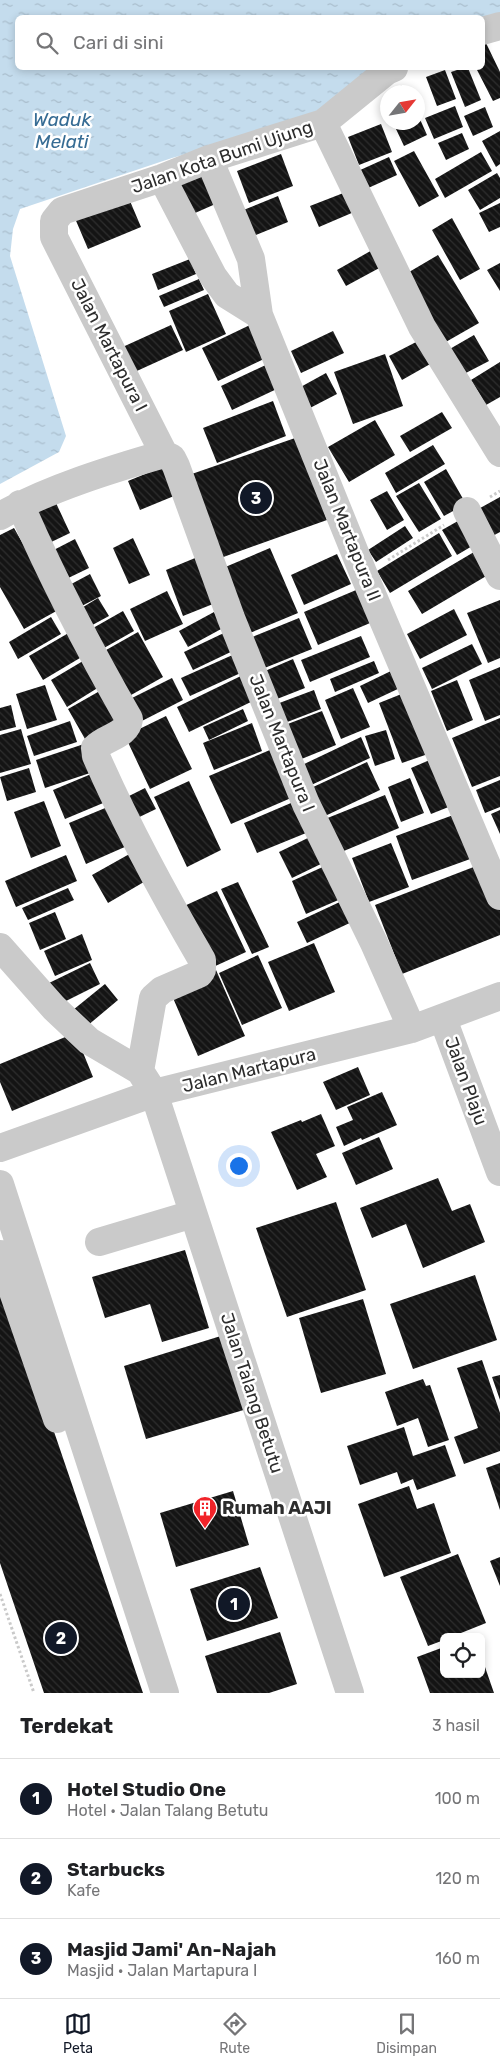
<!DOCTYPE html>
<html lang="id">
<meta charset="utf-8">
<style>
:root{--surface:#fff;--page:#f6f6f6;--text:#202124;--muted:#757577;--line:#e0e0e0;--accent:#111827}
body{margin:0;font-family:Rubik,sans-serif;background:var(--page);color:var(--text)}
.controls{position:absolute;right:15px;bottom:15px;display:grid;overflow:hidden;border-radius:8px;box-shadow:0 2px 8px #0003}
.controls button{width:45px;height:45px;display:grid;place-items:center;padding:0;border:0;border-bottom:1px solid var(--line);background:var(--surface);color:var(--text);font:25px sans-serif}
.compass{position:absolute;left:380px;top:85px;width:45px;height:45px;border-radius:50%;background:var(--surface);box-shadow:0 2px 8px #0003;rotate:59deg}
.you{position:absolute;left:238px;top:1165px;width:18px;height:18px;margin:-12px;border:4px solid #fff;border-radius:50%;background:#1a73e8;box-shadow:0 0 0 8px #1a73e833}
.badge{display:grid;place-items:center;width:32px;height:32px;border-radius:50%;background:var(--accent);color:#fff;font-size:16px;font-weight:700}
.pin{position:absolute;translate:-50% -50%;border:2px solid #fff;box-shadow:0 1px 5px #0006}
.list{margin:0;padding:0;list-style:none}
h2{display:flex;justify-content:space-between;align-items:center;height:65px;margin:0;padding:0 20px;font-size:21px}
h2 small{font-size:16px;font-weight:400;color:var(--muted)}
.list li{display:grid;grid-template-columns:32px 1fr auto;gap:15px;align-items:center;box-sizing:border-box;height:80px;padding:0 20px;border-top:1px solid var(--line)}
.list b{display:block;font-size:19px;white-space:nowrap}
.list p{margin:0;font-size:16px;white-space:nowrap;color:var(--muted)}
.list em{font-size:16px;font-style:normal;color:var(--muted)}
.icon{flex:none;width:28px;height:28px;fill:none;stroke:currentColor;stroke-width:2;stroke-linecap:round;stroke-linejoin:round}
.map{position:relative;flex:none;width:500px;height:1693px;overflow:hidden}
.search{position:absolute;background:var(--surface);box-shadow:0 2px 8px #0003;left:15px;right:15px;top:15px;height:55px;display:flex;align-items:center;gap:12px;box-sizing:border-box;padding:0 18px;border-radius:8px;color:var(--muted);font-size:19px}
.sheet{height:305px;background:var(--surface)}
nav{display:flex;justify-content:space-around;align-items:center;box-sizing:border-box;height:70px;border-top:1px solid var(--line);background:var(--surface);font-size:14px;color:var(--muted)}
nav a{display:grid;justify-items:center;gap:2px}
nav .on{color:var(--accent)}
.map>svg:first-child{display:block}
.water{fill:url(#water-ripples)}
.building{fill:url(#building-back-hatch)}
.lines{fill:none;stroke-linecap:round;stroke-linejoin:round}
.path{stroke:#cacaca;stroke-width:3;stroke-dasharray:2.5 2.5;stroke-linecap:butt}
.minor{stroke:#cacaca;stroke-width:28}
.labels{text-anchor:middle;dominant-baseline:central;stroke-width:5;stroke-linejoin:round;paint-order:stroke}
.street-label{font-size:18px;fill:#2d2d2d;stroke:#fff}
.poi-label{font-size:18px;font-weight:bold;fill:#2d2d2d;stroke:#fff;text-anchor:start}
.water-label{font-size:19px;font-style:italic;fill:#366c94;stroke:#fff}
</style>
<div class="map">
<svg width="500" height="1693" viewBox="0 0 500 1693">
<defs>
<pattern id="water-ripples" width="26" height="14" patternUnits="userSpaceOnUse" patternTransform="scale(1.25)"><rect width="26" height="14" fill="#c4dced"/><path d="M2 4q2-2 4 0t4 0M15 11q2-2 4 0t4 0" fill="none" stroke="#a9bdcc"/></pattern>
<pattern id="building-back-hatch" width="6" height="6" patternUnits="userSpaceOnUse" patternTransform="scale(1.25)"><rect width="6" height="6" fill="#141414"/><path d="M-1 5l2 2M0 0l6 6M5-1l2 2" fill="none" stroke="#2e2e2e"/></pattern>
</defs>
<rect width="100%" height="100%" fill="#fff"/>
<path class="water" d="M0,0H500V17L18,18V68H384L322,111L269,131L172,158L20,209L13,229L10,256L66,436L59,452L0,484Z"/>
<path class="building" d="M486,43L500,72V98L493,101L476,68H482V44Z
M463,68H468L481,100L465,107L451,72Z
M445,70L456,99L437,106L426,77Z
M402,85L406,92H389Z
M455,106L463,127L434,139L425,118Z
M485,107L493,127L473,136L464,116Z
M419,117L427,135L404,146L396,129L408,122H418Z
M381,124L392,152L359,165L348,137Z
M500,131V164L496,167L482,141Z
M462,133L469,149L446,160L438,143Z
M414,151L439,196L419,207L394,161Z
M481,152L492,171L445,198L435,179Z
M281,154L293,186L249,203L237,171Z
M389,157L397,175L366,189L358,171Z
M205,169L220,202L186,217L171,184Z
M497,173L500,178V198L480,210L468,190Z
M346,192L354,212L319,227L310,206Z
M127,194L141,227L88,249L74,216Z
M278,196L288,222L251,237L241,211Z
M500,203V227L489,232L479,213Z
M452,218L480,269L460,280L432,230Z
M374,249L383,266L346,286L337,270Z
M438,255L479,323L444,343L404,275Z
M190,259L196,274L158,290L152,274Z
M500,263V291L487,270Z
M199,279L204,290L164,307L159,296Z
M208,294L226,334L186,352L169,311Z
M171,325L183,350L128,375L116,350Z
M250,325L266,358L218,381L202,348Z
M333,331L344,353L301,373L291,351Z
M474,335L489,361L462,375L448,350Z
M420,340L432,363L402,380L389,356Z
M385,354L403,406L353,424L334,372Z
M500,362V397L486,405L471,380Z
M270,363L281,387L232,410L221,386Z
M326,373L337,394L308,409L297,389Z
M273,401L286,436L217,463L203,428Z
M442,412L452,428L410,452L400,436Z
M375,420L395,455L349,482L328,447Z
M298,437L327,520L215,560L186,476Z
M433,445L445,464L396,493L385,473Z
M162,467L174,496L140,510L128,481Z
M446,469L466,504L444,516L424,482Z
M419,483L441,519L419,532L396,496Z
M387,491L404,520L387,530L370,500Z
M500,497V532L487,539L473,512Z
M56,503L70,533L43,546L29,516Z
M465,517L479,542L457,555L442,530Z
M405,526L413,538L376,562L368,550Z
M14,528L60,609L24,629L0,587V535Z
M439,533L452,556L390,593L377,571Z
M133,538L150,575L129,584L113,548Z
M75,539L89,568L60,582L46,554Z
M270,548L298,613L250,633L223,568Z
M474,552L488,575L422,614L408,591Z
M337,554L351,584L304,605L291,575Z
M200,556L218,602L183,616L166,570Z
M90,574L101,596L74,610L62,589Z
M368,585L382,618L318,645L304,612Z
M167,591L183,624L145,641L130,609Z
M98,598L109,616L85,629L75,612Z
M500,600V658L488,663L467,613Z
M454,609L467,635L420,659L407,634Z
M123,611L134,631L97,652L86,632Z
M214,612L223,628L188,647L179,631Z
M51,617L61,634L18,659L9,642Z
M299,618L312,649L262,669L250,638Z
M72,631L85,655L43,680L29,656Z
M228,631L237,649L193,670L184,652Z
M138,632L163,677L124,699L99,654Z
M361,636L370,657L310,682L301,660Z
M472,644L482,664L432,689L422,668Z
M237,653L245,671L190,696L181,678Z
M88,658L104,684L67,707L51,680Z
M293,659L305,688L277,699L265,671Z
M374,661L379,673L335,692L330,679Z
M500,667V715L485,721L469,680Z
M393,670L402,687L368,703L360,686Z
M245,674L257,699L189,732L177,707Z
M172,678L183,700L136,724L124,702Z
M457,680L473,720L447,731L431,691Z
M45,685L57,720L27,729L16,694Z
M105,688L122,718L85,739L68,709Z
M353,688L370,727L341,739L325,700Z
M314,690L321,709L282,724L274,705Z
M404,693L428,754L402,763L379,703Z
M11,705L16,727L0,731V708Z
M243,709L248,721L209,740L203,727Z
M322,711L336,745L299,760L285,725Z
M166,716L192,769L150,789L125,736Z
M500,718V776L472,787L452,738Z
M70,721L77,742L34,756L27,736Z
M252,723L262,751L214,770L203,743Z
M21,729L31,764L0,773V735Z
M386,730L395,759L375,766L365,736Z
M361,737L370,758L309,786L300,766Z
M87,743L96,771L45,788L36,760Z
M277,747L298,795L231,824L209,776Z
M432,759L451,806L431,814L411,768Z
M367,762L380,790L325,816L311,788Z
M29,768L36,792L7,801L0,777Z
M96,772L108,801L65,819L53,790Z
M410,778L424,813L401,822L388,787Z
M500,780V807L485,813L476,790Z
M189,781L221,850L187,867L154,797Z
M145,788L156,809L129,822L119,801Z
M385,795L399,828L339,853L325,819Z
M298,800L311,831L257,853L244,823Z
M44,801L61,846L31,858L14,812Z
M110,806L127,846L86,864L69,823Z
M500,810V834L491,814Z
M456,814L473,858L412,880L396,836Z
M312,836L325,862L292,878L279,852Z
M391,843L409,887L369,902L352,858Z
M133,852L149,879L108,903L92,875Z
M66,855L77,881L16,907L5,881Z
M484,863L500,904V935L402,974L375,905Z
M327,865L343,898L306,914L292,881Z
M238,882L269,947L252,954L221,889Z
M68,888L74,900L28,920L22,908Z
M217,891L246,952L211,968L182,907Z
M344,900L354,921L307,943L297,922Z
M55,912L66,939L40,950L29,923Z
M82,934L92,960L55,976L44,951Z
M314,943L335,992L289,1011L268,962Z
M258,955L282,1008L242,1025L219,973Z
M90,963L100,984L60,1004L49,983Z
M216,970L245,1036L198,1056L170,991Z
M105,984L118,1000L87,1026L73,1010Z
M75,1033L93,1077L12,1111L0,1082V1064Z
M358,1067L370,1095L336,1110L323,1082Z
M382,1092L397,1125L362,1140L361,1138L344,1146L336,1127L353,1120L347,1107Z
M321,1114L335,1146L316,1154L327,1177L297,1190L271,1132L301,1120L302,1122Z
M379,1137L393,1169L356,1185L342,1153Z
M438,1178L452,1211L470,1204L485,1242L423,1268L406,1224L372,1238L360,1208Z
M336,1202L366,1290L287,1317L256,1228Z
M185,1250L209,1328L162,1342L150,1304L105,1318L92,1277Z
M0,1273L143,1693H44L0,1563Z
M475,1275L497,1340L413,1369L390,1304Z
M363,1299L386,1374L321,1393L299,1318Z
M224,1335L247,1409L146,1439L124,1366Z
M482,1360L500,1413V1451L464,1464L454,1437L478,1428L457,1368Z
M500,1375V1400L492,1377Z
M423,1379L426,1386L430,1385L449,1440L428,1447L418,1418L397,1426L385,1392Z
M404,1427L413,1456L445,1445L456,1476L417,1490L413,1479L401,1484L397,1472L360,1485L347,1446Z
M500,1463V1510L486,1468Z
M409,1486L417,1509L434,1503L451,1553L384,1577L358,1504Z
M233,1491L249,1545L176,1567L160,1513Z
M458,1554L486,1623L451,1637H444V1640L428,1646L400,1577Z
M500,1557V1586L490,1561Z
M260,1567L278,1618L207,1641L190,1589Z
M280,1632L297,1684L269,1693H217L205,1656Z
M444,1647V1674H481V1669L485,1667L494,1693H430L417,1657Z"/>
<g class="lines">
<path class="path" d="M490,497L500,491
M388,560L444,525
M0,1594L34,1693"/>
<path class="minor" d="M482,31L500,26
M394,68L387,71L323,123L209,159L162,178L62,211L54,221V237L164,454L172,458L176,466L231,618L306,804L374,943L412,1029
M323,123L422,327L500,453
M209,159L251,259L259,315L364,575L500,896
M162,178L213,276L227,295L259,315
M20,504C52,578 89,649 129,719C127,736 105,737 95,748L96,756C127,827 163,893 202,960V970L199,974L162,990L153,998L140,1071
M467,511L500,576
M0,516C47,489 112,469 164,454
M0,947L54,1008L89,1041L140,1071L154,1093L350,1693
M443,1019L500,1172
M0,1148L154,1093L412,1029L500,996
M0,1184L165,1693
M99,1242L193,1214
M0,1254L57,1419"/>
</g>
<defs>
<g id="building-pin" transform="scale(1.25)"><path d="M0 17L-7.5 6A9.5 9.5 0 1 1 7.5 6Z" fill="#f12329" stroke="#fff"/><path d="M-4-6H4V6H1V3H-1V6H-4ZM-2.5-4.3h1.7v1.8h-1.7ZM.8-4.3h1.7v1.8H.8ZM-2.5-1h1.7V.8h-1.7ZM.8-1h1.7V.8H.8Z" fill="#fff"/></g>
</defs>
<g fill-rule="evenodd">
<use href="#building-pin" x="205" y="1508"/>
</g>
<g class="labels">
<g class="street-label">
<text transform="translate(222 157) rotate(-19)">Jalan Kota Bumi Ujung</text>
<text transform="translate(109 345) rotate(63)">Jalan Martapura I</text>
<text transform="translate(347 530) rotate(68)">Jalan Martapura II</text>
<text transform="translate(282 743) rotate(68)">Jalan Martapura I</text>
<text transform="translate(249 1070) rotate(-14)">Jalan Martapura</text>
<text transform="translate(466 1081) rotate(70)">Jalan Plaju</text>
<text transform="translate(252 1393) rotate(72)">Jalan Talang Betutu</text>
</g>
<g class="poi-label">
<text x="222" y="1508">Rumah AAJI</text>
</g>
<g class="water-label">
<text x="62" y="119">Waduk<tspan x="62" dy="22">Melati</tspan></text>
</g>
</g>
</svg>
<div class="controls">
<button><svg class="icon" aria-label="locate" viewBox="0 0 24 24"><circle cx="12" cy="12" r="6"/><path d="M12 2v4M12 18v4M2 12h4M18 12h4"/></svg></button>
</div>
<svg class="compass" viewBox="-18 -18 36 36"><path d="M0-13l5 13h-10z" fill="#e53935"/><path d="M0 13l5-13h-10z" fill="#757577"/></svg>
<div class="you"></div>
<div class="pin badge" style="left:234px;top:1604px">1</div>
<div class="pin badge" style="left:61px;top:1638px">2</div>
<div class="pin badge" style="left:256px;top:498px">3</div>
<div class="search"><svg class="icon" aria-label="search" viewBox="0 0 24 24"><circle cx="10" cy="10" r="6"/><path d="M15 15l6 6"/></svg>Cari di sini</div>
</div>
<section class="sheet">
<h2>Terdekat<small>3 hasil</small></h2>
<ul class="list">
<li><span class="badge">1</span><div><b>Hotel Studio One</b><p>Hotel · Jalan Talang Betutu</p></div><em>100 m</em></li>
<li><span class="badge">2</span><div><b>Starbucks</b><p>Kafe</p></div><em>120 m</em></li>
<li><span class="badge">3</span><div><b>Masjid Jami' An-Najah</b><p>Masjid · Jalan Martapura I</p></div><em>160 m</em></li>
</ul>
</section>
<nav>
<a class="on"><svg class="icon" aria-label="map" viewBox="0 0 24 24"><path d="M3 6l6-2 6 2 6-2v14l-6 2-6-2-6 2zM9 4v14M15 6v14"/></svg>Peta</a>
<a><svg class="icon" aria-label="directions" viewBox="0 0 24 24"><path d="M12 3l9 9-9 9-9-9zM9 14v-3h6M13 9l2 2-2 2"/></svg>Rute</a>
<a><svg class="icon" aria-label="saved" viewBox="0 0 24 24"><path d="M7 4h10v16l-5-4-5 4z"/></svg>Disimpan</a>
</nav>
